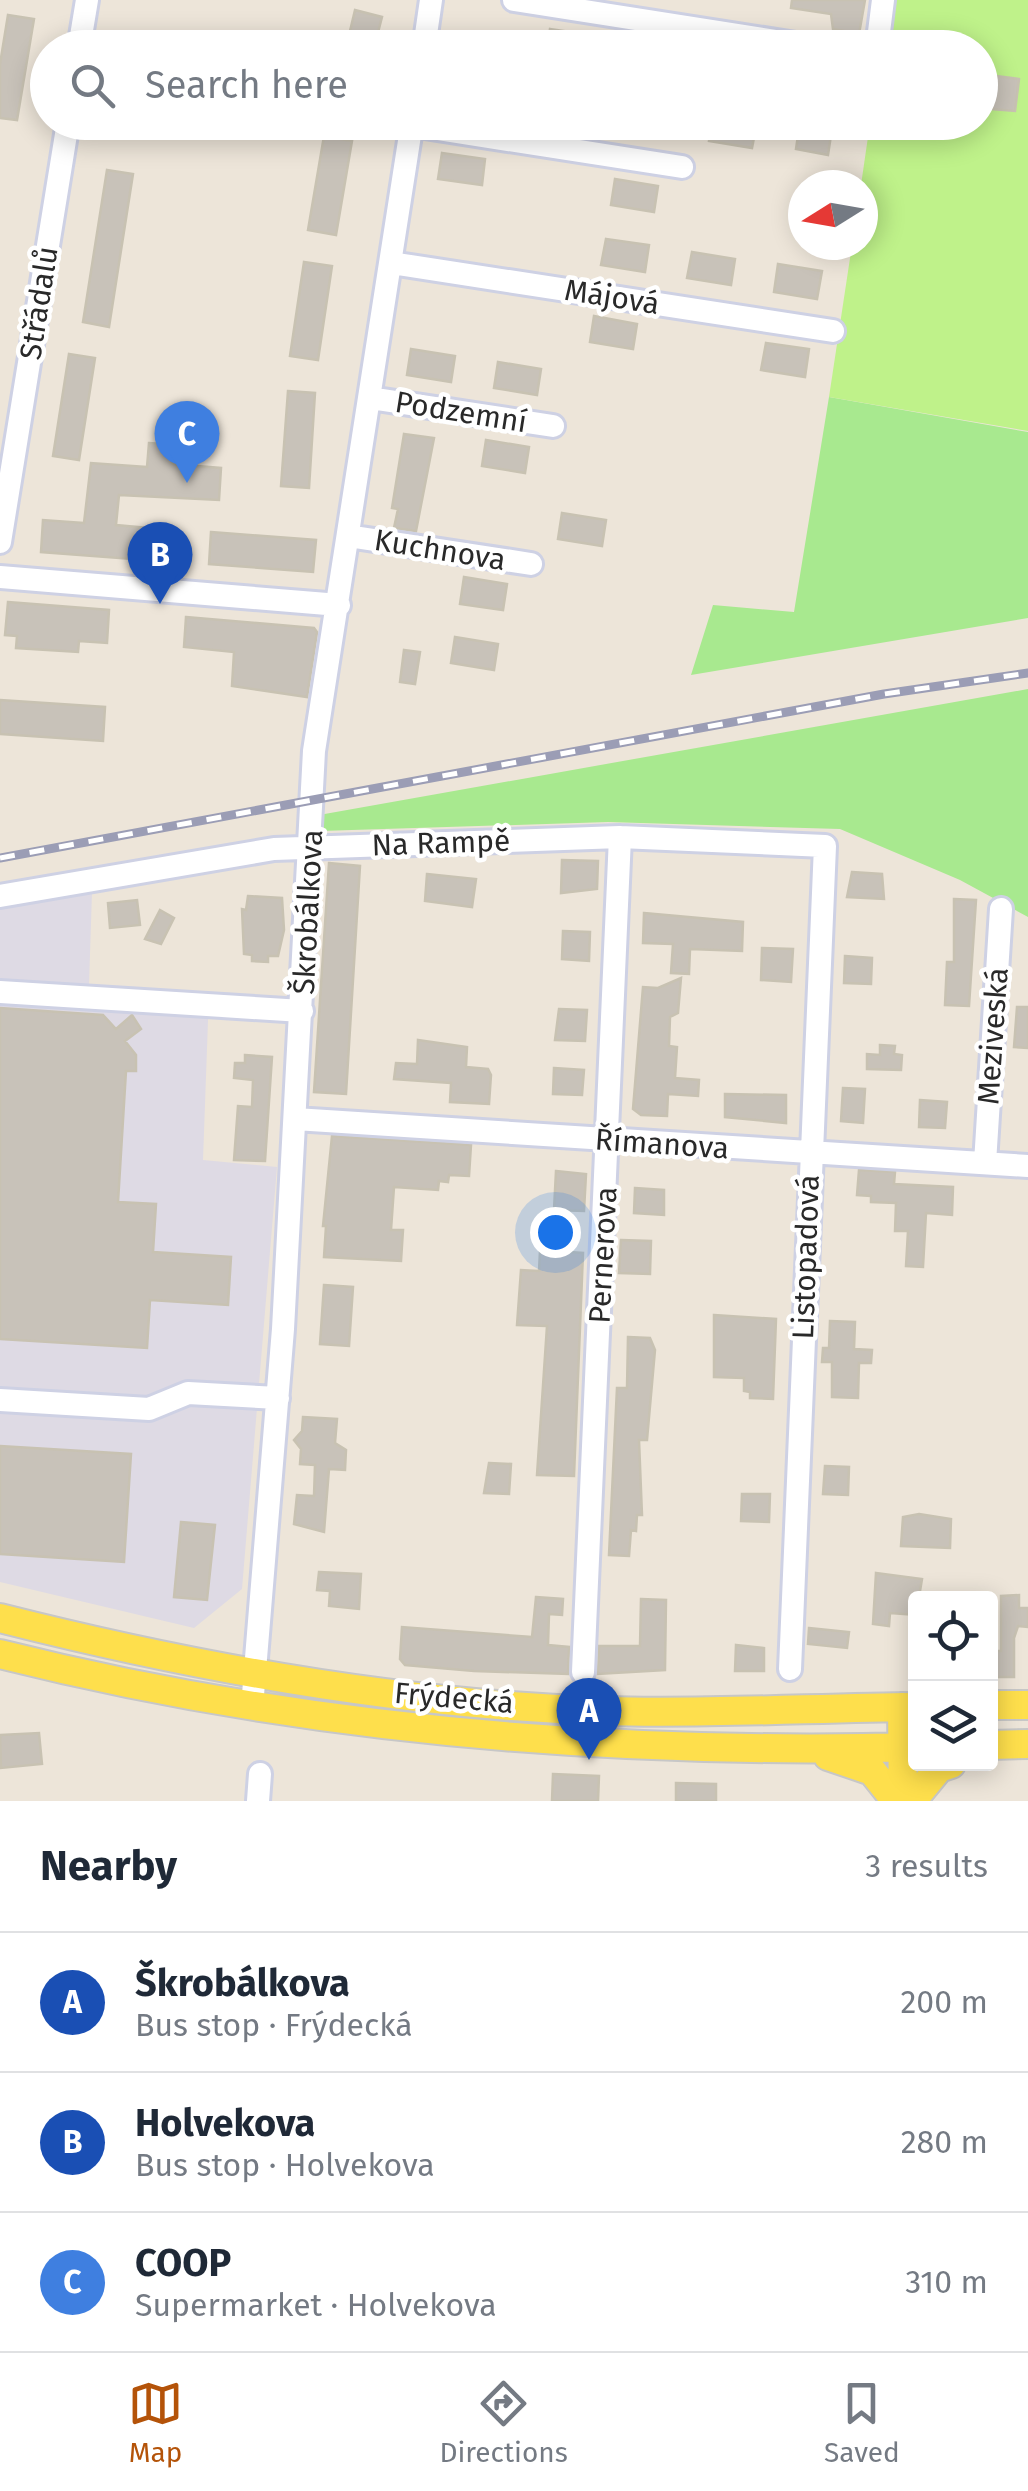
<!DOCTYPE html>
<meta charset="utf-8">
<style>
:root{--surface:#fff;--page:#f6f6f7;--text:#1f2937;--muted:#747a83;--line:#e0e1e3;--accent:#b45309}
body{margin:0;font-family:"Fira Sans",sans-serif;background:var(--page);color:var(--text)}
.controls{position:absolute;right:30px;bottom:30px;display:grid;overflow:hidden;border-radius:10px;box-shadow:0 5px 25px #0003}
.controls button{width:90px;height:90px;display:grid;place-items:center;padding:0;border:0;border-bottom:2px solid var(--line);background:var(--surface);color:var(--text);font:50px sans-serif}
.compass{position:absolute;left:788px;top:170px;width:90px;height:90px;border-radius:50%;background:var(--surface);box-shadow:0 5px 25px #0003;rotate:259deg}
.you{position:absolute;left:555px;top:1232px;width:35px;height:35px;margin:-25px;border:8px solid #fff;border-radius:50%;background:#1a73e8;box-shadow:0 0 0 15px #1a73e833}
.badge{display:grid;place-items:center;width:65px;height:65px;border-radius:50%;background:var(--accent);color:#fff;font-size:32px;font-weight:700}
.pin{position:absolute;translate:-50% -82px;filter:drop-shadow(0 2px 5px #0008)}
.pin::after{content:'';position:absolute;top:52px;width:35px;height:30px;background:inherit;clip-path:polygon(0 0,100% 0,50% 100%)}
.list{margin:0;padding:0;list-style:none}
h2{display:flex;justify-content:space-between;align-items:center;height:130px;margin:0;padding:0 40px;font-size:42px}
h2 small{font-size:32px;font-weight:400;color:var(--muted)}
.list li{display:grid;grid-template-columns:65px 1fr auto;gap:30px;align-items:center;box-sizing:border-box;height:140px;padding:0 40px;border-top:2px solid var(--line)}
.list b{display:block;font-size:38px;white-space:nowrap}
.list p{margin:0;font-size:32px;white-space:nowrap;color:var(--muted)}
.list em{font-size:32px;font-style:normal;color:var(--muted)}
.icon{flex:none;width:55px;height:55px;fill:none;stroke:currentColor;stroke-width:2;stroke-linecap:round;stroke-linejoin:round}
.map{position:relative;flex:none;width:1028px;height:1801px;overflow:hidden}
.search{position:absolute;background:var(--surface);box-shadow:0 5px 25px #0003;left:30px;right:30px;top:30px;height:110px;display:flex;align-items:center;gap:25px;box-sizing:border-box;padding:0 35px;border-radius:55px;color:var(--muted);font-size:38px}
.sheet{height:550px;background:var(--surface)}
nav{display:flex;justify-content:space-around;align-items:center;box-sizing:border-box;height:140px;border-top:2px solid var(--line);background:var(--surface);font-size:28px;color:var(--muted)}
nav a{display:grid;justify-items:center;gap:5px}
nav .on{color:var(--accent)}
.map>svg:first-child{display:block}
.industrial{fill:#dedae4}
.green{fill:#a8e98f}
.pitch{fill:#bff28a}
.building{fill:#c8c2b9;stroke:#c8c2b2;stroke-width:2.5}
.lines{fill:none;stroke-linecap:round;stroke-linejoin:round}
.minor-casing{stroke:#ced1e4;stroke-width:28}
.major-casing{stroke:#c7c7c7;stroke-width:32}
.minor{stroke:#fff;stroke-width:22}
.major{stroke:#fedf4c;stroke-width:28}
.rail-casing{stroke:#9b9db5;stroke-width:9}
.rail{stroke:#fff;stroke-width:5;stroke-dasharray:15;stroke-linecap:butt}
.labels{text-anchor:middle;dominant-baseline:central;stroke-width:9;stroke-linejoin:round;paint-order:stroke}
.street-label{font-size:30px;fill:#292929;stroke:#fff}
</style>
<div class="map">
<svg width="1028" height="1801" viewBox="0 0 1028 1801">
<rect width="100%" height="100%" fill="#ede5d9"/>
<path class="industrial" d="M92,892L89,985L209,993L203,1160L277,1167L242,1589L194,1628L0,1582V908Z"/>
<path class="green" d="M829,397L1028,432V618L691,675L713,605L794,612Z
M1028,689V917L960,880L840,829L608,822L320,831L319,815Z"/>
<path class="pitch" d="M889,0H1028V431L829,397L852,245H863L861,185L870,123L980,122V48L882,47Z"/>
<path class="building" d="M792,0H865L859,34L833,29L831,14L791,8Z
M355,10L382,17L374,48H346Z
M8,15L34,19L17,120L0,118V64Z
M550,29L617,39V48H547Z
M980,74L1019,79L1015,111L980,108Z
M712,122H757L752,148L709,141Z
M800,122H833L828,155L796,149Z
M324,136L352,141L336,235L308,230Z
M442,153L485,159L482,185L438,179Z
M107,170L133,174L109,327L83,322Z
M615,179L658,186L654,212L611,205Z
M606,239L649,245L645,272L601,265Z
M692,252L735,259L731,285L687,278Z
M304,262L332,266L318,360L290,356Z
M778,264L822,271L817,299L774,292Z
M594,316L637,324L633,349L590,342Z
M766,343L809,349L805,377L761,370Z
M411,349L455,356L451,382L407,375Z
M69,354L95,358L79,460L53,456Z
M498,362L541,369L537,395L494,388Z
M288,391L315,393L309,488L281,486Z
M404,434L434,438L416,531L394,528L398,509L392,508Z
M486,440L529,447L525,473L482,466Z
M149,443L175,445L172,464L221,468L219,500L119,495L116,525L148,528L145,560L41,552L43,520L84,523L91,463L147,467Z
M562,513L606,520L602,546L558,539Z
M211,532L316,540L313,572L209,564Z
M464,577L507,584L503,610L460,604Z
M8,602L109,610L107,643L79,641L78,652L16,648L17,636L5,635Z
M186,617L314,628L317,632L307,697L232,686L234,652L184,647Z
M455,637L498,644L494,670L451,663Z
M404,650L420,652L415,684L400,682Z
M0,700L105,707L103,741L0,734Z
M562,860L598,861L597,889L561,893Z
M329,863L360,866L346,1094L314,1092Z
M852,872L882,874L884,899L847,897Z
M427,874L476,879L472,907L425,901Z
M248,896L282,898L284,930L278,956H268V962L252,961V955L244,954L242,909L246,910Z
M954,899L976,900L969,1006L945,1005L947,962H954Z
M137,900L140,925L110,928L108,903Z
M160,910L174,918L161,944L145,939Z
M644,913L743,922L742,951L690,949L689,974L671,973L673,944L643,943Z
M563,931L590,932L589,961L562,959Z
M762,948L793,949L791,982L761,980Z
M845,956L872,958L871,984L844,983Z
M681,978L678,1013L670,1017L669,1046L677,1047L675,1078L699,1080L698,1096L668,1094L667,1116L641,1115L633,1109L643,987L658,988Z
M1017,1007H1028V1048L1014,1047Z
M0,1008L103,1015L116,1029L132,1015L141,1029L125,1041L136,1055V1071H126L118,1202L156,1204L153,1252L231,1257L228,1305L150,1300L147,1348L0,1339Z
M559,1009L587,1010L585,1041L555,1040Z
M418,1040L467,1047L466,1067L488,1069L491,1075L489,1104L450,1102L451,1083L394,1079L396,1063L417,1064Z
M880,1045L895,1046L894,1054L902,1055L901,1070L867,1069V1054L880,1055Z
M245,1055L272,1057L265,1161L234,1160L238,1106L252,1107L253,1080L234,1078L235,1063H245Z
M554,1068L584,1070L582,1095L553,1094Z
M843,1088L865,1089L863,1123L841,1121Z
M725,1094L786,1095V1123L725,1117Z
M920,1100L947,1102L945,1128L919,1127Z
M332,1136L471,1145L469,1176L449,1175L448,1182L439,1181L438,1190L394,1187L391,1230H403L401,1261L324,1257L326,1226H323Z
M859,1170L895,1172L894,1184L953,1187L952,1215L926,1213L923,1267L906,1266L908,1231H895L896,1203L871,1202V1196L857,1195Z
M556,1171L586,1174L584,1211L554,1210Z
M635,1188L664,1190V1215L634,1213Z
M553,1237H570L569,1252L583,1253L574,1476L537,1475L547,1326L517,1325L521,1270L539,1271L540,1251L553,1252Z
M621,1240L651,1241L650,1274L619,1273Z
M324,1285L353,1287L349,1346L320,1344Z
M714,1315L776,1319L773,1399L750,1398V1392L744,1391V1378L714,1377Z
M830,1321L855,1322L854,1349L872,1350L871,1363H859L858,1398L832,1397V1362H822L823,1348H829Z
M628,1337L650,1338L655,1350L647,1440H639L642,1515H637L636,1531L631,1530L629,1556L609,1555L617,1388H627Z
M303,1417L337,1419L335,1443L346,1450L345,1470L329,1469L324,1532L294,1524L297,1495L314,1496L315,1465L300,1464L301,1449L294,1440L302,1431Z
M0,1446L131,1454L124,1562L0,1554Z
M489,1463L511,1464L509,1494L484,1493Z
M825,1466L849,1467L848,1495L823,1494Z
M742,1494H770L769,1522L741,1521Z
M919,1514L951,1519L950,1548L901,1546L903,1517Z
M181,1522L215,1525L207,1600L174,1597Z
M319,1572L361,1574L359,1609L329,1606L330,1591L317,1590Z
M876,1573L922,1579L916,1615L890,1613L889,1626L873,1624Z
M1019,1595V1608H1028V1627L1018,1626L1014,1638V1677H990V1651H1001V1596Z
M536,1597L563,1599L562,1615L549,1614L548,1645L569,1647L568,1674L474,1671L405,1665L400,1659L402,1627L532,1637Z
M641,1599L666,1600L665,1670L598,1674L599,1646H640Z
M809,1628L849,1632L847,1648L808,1644Z
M736,1645L764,1648V1671H735Z
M39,1733L42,1764L1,1768L0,1735Z
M553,1774L599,1776L598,1801H552Z
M676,1783L716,1784V1801H676Z"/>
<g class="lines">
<g class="minor-casing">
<path id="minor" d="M514,0L821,48
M79,48L87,0
M424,48L431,0
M877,48L883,0
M412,125L682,167
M391,263L833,331
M370,398L553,426
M348,536L531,564
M0,542L68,122
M0,577L339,605
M0,896L274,849L620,837L825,846L790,1669
M0,992L302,1011
M295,1119L1028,1166
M985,1163L1001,909
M0,1400L149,1409L188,1393L278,1398
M583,1672L620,837
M252,1707L283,1329L314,751L412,122
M258,1801L260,1774"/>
</g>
<g class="major-casing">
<path id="major" d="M0,1618C197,1668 401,1705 605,1711C709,1714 812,1708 916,1707
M0,1654C298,1729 608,1755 916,1747
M990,1705H1028
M902,1707L903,1801
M990,1745L1028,1744
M828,1756L872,1771L896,1801
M912,1801L939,1768L951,1764"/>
</g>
<use href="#minor" class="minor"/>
<use href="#major" class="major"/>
<g class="rail-casing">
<path id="rail" d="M0,858L884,694L1028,673"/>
</g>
<use href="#rail" class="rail"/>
</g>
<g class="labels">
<g class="street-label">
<text transform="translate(612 297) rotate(9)">Májová</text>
<text transform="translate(39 303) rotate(-81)">Střádalů</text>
<text transform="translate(461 412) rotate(9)">Podzemní</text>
<text transform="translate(440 550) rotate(9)">Kuchnova</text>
<text transform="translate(441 843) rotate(-2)">Na Rampě</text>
<text transform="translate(308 912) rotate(-87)">Škrobálkova</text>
<text transform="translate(993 1036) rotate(-86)">Meziveská</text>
<text transform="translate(662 1144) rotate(4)">Římanova</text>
<text transform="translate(603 1255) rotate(-87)">Pernerova</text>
<text transform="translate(806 1257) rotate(-88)">Listopadová</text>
<text transform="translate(454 1698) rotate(5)">Frýdecká</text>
</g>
</g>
</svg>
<div class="controls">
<button><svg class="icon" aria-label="locate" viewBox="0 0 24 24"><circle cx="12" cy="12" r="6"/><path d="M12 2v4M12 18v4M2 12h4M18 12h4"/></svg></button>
<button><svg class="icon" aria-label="layers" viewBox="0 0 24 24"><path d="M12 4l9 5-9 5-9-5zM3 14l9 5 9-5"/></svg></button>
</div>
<svg class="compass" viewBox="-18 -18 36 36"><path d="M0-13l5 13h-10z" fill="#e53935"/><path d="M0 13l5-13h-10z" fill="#747a83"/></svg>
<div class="you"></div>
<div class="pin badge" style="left:589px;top:1760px;background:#1a4fb4">A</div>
<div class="pin badge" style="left:160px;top:604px;background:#1a4fb4">B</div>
<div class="pin badge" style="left:187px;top:483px;background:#3f7fe0">C</div>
<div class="search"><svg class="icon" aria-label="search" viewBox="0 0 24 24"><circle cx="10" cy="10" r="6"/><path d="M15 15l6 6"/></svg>Search here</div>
</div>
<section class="sheet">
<h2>Nearby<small>3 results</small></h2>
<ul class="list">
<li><span class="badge" style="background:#1a4fb4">A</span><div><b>Škrobálkova</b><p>Bus stop · Frýdecká</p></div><em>200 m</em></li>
<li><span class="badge" style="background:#1a4fb4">B</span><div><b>Holvekova</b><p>Bus stop · Holvekova</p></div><em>280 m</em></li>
<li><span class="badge" style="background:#3f7fe0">C</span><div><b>COOP</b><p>Supermarket · Holvekova</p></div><em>310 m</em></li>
</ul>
</section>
<nav>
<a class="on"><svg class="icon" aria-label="map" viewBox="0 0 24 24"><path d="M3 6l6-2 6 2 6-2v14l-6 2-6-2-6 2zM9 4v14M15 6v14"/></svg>Map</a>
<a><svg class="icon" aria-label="directions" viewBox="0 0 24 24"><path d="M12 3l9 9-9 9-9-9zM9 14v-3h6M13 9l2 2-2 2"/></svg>Directions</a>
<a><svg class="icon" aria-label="saved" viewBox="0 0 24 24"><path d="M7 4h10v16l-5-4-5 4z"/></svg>Saved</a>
</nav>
